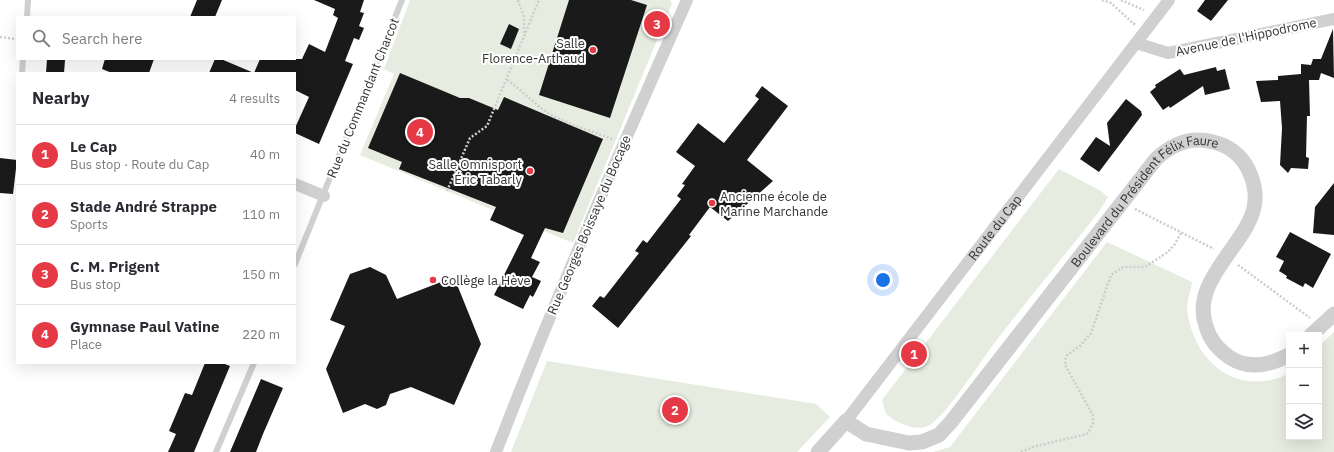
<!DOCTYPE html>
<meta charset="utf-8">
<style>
:root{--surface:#fff;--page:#f2f2f3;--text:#2b2b33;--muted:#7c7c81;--line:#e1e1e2;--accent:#e63946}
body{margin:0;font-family:"IBM Plex Sans",sans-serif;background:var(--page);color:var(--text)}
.controls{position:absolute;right:12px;bottom:12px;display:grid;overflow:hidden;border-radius:0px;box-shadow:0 4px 16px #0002}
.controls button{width:36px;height:36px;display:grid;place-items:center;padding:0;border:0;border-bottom:1px solid var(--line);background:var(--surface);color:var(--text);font:20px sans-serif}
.you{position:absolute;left:883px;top:280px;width:14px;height:14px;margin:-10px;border:3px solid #fff;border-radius:50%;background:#1a73e8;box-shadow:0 0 0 6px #1a73e833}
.badge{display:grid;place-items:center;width:26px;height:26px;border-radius:50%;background:var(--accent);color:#fff;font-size:13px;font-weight:700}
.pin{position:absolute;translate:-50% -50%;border:2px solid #fff;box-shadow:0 1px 4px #0006}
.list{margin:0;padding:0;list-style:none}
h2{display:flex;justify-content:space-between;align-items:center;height:52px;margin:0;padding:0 16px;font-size:17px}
h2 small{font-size:13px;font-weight:400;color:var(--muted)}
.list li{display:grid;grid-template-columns:26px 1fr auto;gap:12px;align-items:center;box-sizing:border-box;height:60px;padding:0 16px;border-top:1px solid var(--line)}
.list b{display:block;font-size:15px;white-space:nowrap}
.list p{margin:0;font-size:13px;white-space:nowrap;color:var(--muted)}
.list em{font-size:13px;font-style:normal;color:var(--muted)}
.icon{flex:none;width:22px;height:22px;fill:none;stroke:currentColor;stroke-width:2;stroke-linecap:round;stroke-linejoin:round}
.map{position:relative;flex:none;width:1334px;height:452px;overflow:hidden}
.search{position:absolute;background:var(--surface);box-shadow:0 4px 16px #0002;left:16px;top:16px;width:280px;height:44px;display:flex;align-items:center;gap:10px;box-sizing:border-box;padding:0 14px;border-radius:0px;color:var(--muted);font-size:15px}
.panel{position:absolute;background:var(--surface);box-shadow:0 4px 16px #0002;left:16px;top:72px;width:280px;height:292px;border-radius:0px}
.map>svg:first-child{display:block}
.green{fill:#e6ecdf}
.building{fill:#1a1a1a}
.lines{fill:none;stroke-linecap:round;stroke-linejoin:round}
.path{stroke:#cdcdcd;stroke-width:2.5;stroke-dasharray:2 2;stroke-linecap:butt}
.service{stroke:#d0d0d0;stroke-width:6}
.minor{stroke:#d0d0d0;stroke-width:12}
.tertiary{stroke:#d0d0d0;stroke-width:15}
.poi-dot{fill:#e63946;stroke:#fff;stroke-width:1.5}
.labels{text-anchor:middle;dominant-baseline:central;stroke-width:4;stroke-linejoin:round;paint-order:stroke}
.street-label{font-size:13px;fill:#333;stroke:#fff}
.poi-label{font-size:13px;fill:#333;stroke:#fff;text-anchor:end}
</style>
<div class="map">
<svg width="1334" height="452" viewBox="0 0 1334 452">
<rect width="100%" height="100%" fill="#fff"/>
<path class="green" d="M410,0H670L672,4L573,243L360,155L394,74L384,69Z
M1059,169L1101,191L1108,197L1098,213C1064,256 1029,298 996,341C982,359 945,418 928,426C914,432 896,422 886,414L882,400Z
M1107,242L1192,282C1191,290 1187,301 1187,309C1191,349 1221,386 1263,381C1273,380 1280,378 1289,373V437H1319V346L1334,332V452H933L950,447Z
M547,361L816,404L830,417L797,452H511Z"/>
<path class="building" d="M197,0H222L215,17H190Z
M314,0H364L360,12L364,13L359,26L364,28L359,40L354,38L345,61L353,64L319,144L295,133V128L309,97L295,90V73H254L260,59H302L309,44L325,52L338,18L333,15L335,9Z
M569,0H631L647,5L610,118L539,95Z
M1205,0H1228L1211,21L1197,11Z
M509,24L519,29L511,49L500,44Z
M1333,29L1334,78L1321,73L1319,80H1309L1310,116H1307L1306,157L1309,158L1308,169L1291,168L1288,173L1280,165L1282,128L1280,101L1261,102L1256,81L1278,80V76L1301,74V64L1311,65L1313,59H1321Z
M47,59L65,60L64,73H46Z
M105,59H154L149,73H112L102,69Z
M215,59H221L254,73H209Z
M1216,67L1217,71L1225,69L1230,89L1205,95L1203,86L1170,108L1169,106L1163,110L1150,92L1156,87L1155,85L1180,69L1184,75Z
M400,73L460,98H469L498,110L504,97L603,139L563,233L545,228L531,258L540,262L532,277L541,281L533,297L530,295L523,309L494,295L524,235L490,220L496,207L399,169L402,162L368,148Z
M762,86L788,106L747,160L773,181L728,221L710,207L689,235L691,236L618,328L592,306L600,296L604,298L639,253L635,251L643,240L647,243L681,199L677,196L685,185L682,184L695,166L676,152L698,123L724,143L759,99L755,96Z
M1126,99L1141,111L1142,115L1099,172L1080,159L1096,137L1110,146L1107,123Z
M0,158L17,160L13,194L0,193Z
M1334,183V235L1313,233L1315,207Z
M1290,232L1331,254L1313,288L1305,283L1303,287L1286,278L1287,276L1279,271L1284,261L1276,257Z
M370,267L386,275L397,299L454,277L481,344L454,405L411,387L390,394L386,405L377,409L365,404L343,413L326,369L345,326L330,320L350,274Z
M205,363H222L230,366L194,452H168L176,434L169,431L185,393L192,395Z
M261,379L283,388L263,434L256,452H230Z"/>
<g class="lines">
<path class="path" d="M518,0L524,17V34
M1102,0L1111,3L1134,24L1135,22
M1121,0L1144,10
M0,37L17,39
M507,80C522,90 533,103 548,113C567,124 591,131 612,139
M447,191L470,138L487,126L539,0
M1135,209L1214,249
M1238,265L1310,318
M1021,452L1033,447L1087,434L1093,424V415L1065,365L1066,356L1080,346L1091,333L1111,275L1123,267H1145L1168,252L1175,244L1181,233"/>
<path class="service" d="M27,17L28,0
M22,73L23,59
M295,264L402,0
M216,452L254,363"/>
<g class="minor">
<path d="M1136,43L1168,53L1334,19"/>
<path d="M295,184L324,196"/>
<path id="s1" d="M846,421L1169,0"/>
<path d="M496,452C555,299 621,149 687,0"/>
</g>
<g class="tertiary">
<path d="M1311,335L1334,314"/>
<path id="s2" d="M818,452L846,421L866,434L909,443L922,442L939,435L951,422L1156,159C1172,144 1191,136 1213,142C1228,145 1241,155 1248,169C1253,179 1256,189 1255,201C1252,242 1189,279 1206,326C1210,340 1217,348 1229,357C1248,370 1270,365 1289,355"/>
</g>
</g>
<g class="poi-dot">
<circle cx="593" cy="50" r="4"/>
<circle cx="530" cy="171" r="4"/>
<circle cx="712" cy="203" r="4"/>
<circle cx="433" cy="280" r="4"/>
</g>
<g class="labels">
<g class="street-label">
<text transform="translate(1246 37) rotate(-12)">Avenue de l'Hippodrome</text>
<text transform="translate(363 98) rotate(-68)">Rue du Commandant Charcot</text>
<text stroke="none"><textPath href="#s2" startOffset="459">Boulevard du Président Félix Faure</textPath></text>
<text transform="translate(589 225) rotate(-67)">Rue Georges Boissaye du Bocage</text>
<text stroke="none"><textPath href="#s1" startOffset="244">Route du Cap</textPath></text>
</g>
<g class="poi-label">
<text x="585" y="43">Salle<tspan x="585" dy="15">Florence-Arthaud</tspan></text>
<text x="522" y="164">Salle Omnisport<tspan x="522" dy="15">Éric Tabarly</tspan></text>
<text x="720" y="196" text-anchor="start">Ancienne école de<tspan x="720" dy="15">Marine Marchande</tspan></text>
<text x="441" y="280" text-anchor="start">Collège la Hève</text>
</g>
</g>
</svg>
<div class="controls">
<button>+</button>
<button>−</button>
<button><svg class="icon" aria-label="layers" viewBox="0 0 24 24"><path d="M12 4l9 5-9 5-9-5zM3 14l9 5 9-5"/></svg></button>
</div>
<div class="you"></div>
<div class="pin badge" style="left:914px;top:354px">1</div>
<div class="pin badge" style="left:675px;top:410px">2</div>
<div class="pin badge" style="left:657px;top:24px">3</div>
<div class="pin badge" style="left:420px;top:132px">4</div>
<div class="search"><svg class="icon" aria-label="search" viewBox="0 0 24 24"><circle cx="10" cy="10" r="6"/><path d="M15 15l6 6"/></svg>Search here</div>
<section class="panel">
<h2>Nearby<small>4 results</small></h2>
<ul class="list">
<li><span class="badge">1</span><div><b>Le Cap</b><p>Bus stop · Route du Cap</p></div><em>40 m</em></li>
<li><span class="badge">2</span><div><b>Stade André Strappe</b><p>Sports</p></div><em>110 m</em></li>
<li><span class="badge">3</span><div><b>C. M. Prigent</b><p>Bus stop</p></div><em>150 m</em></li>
<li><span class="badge">4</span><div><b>Gymnase Paul Vatine</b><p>Place</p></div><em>220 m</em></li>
</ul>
</section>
</div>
